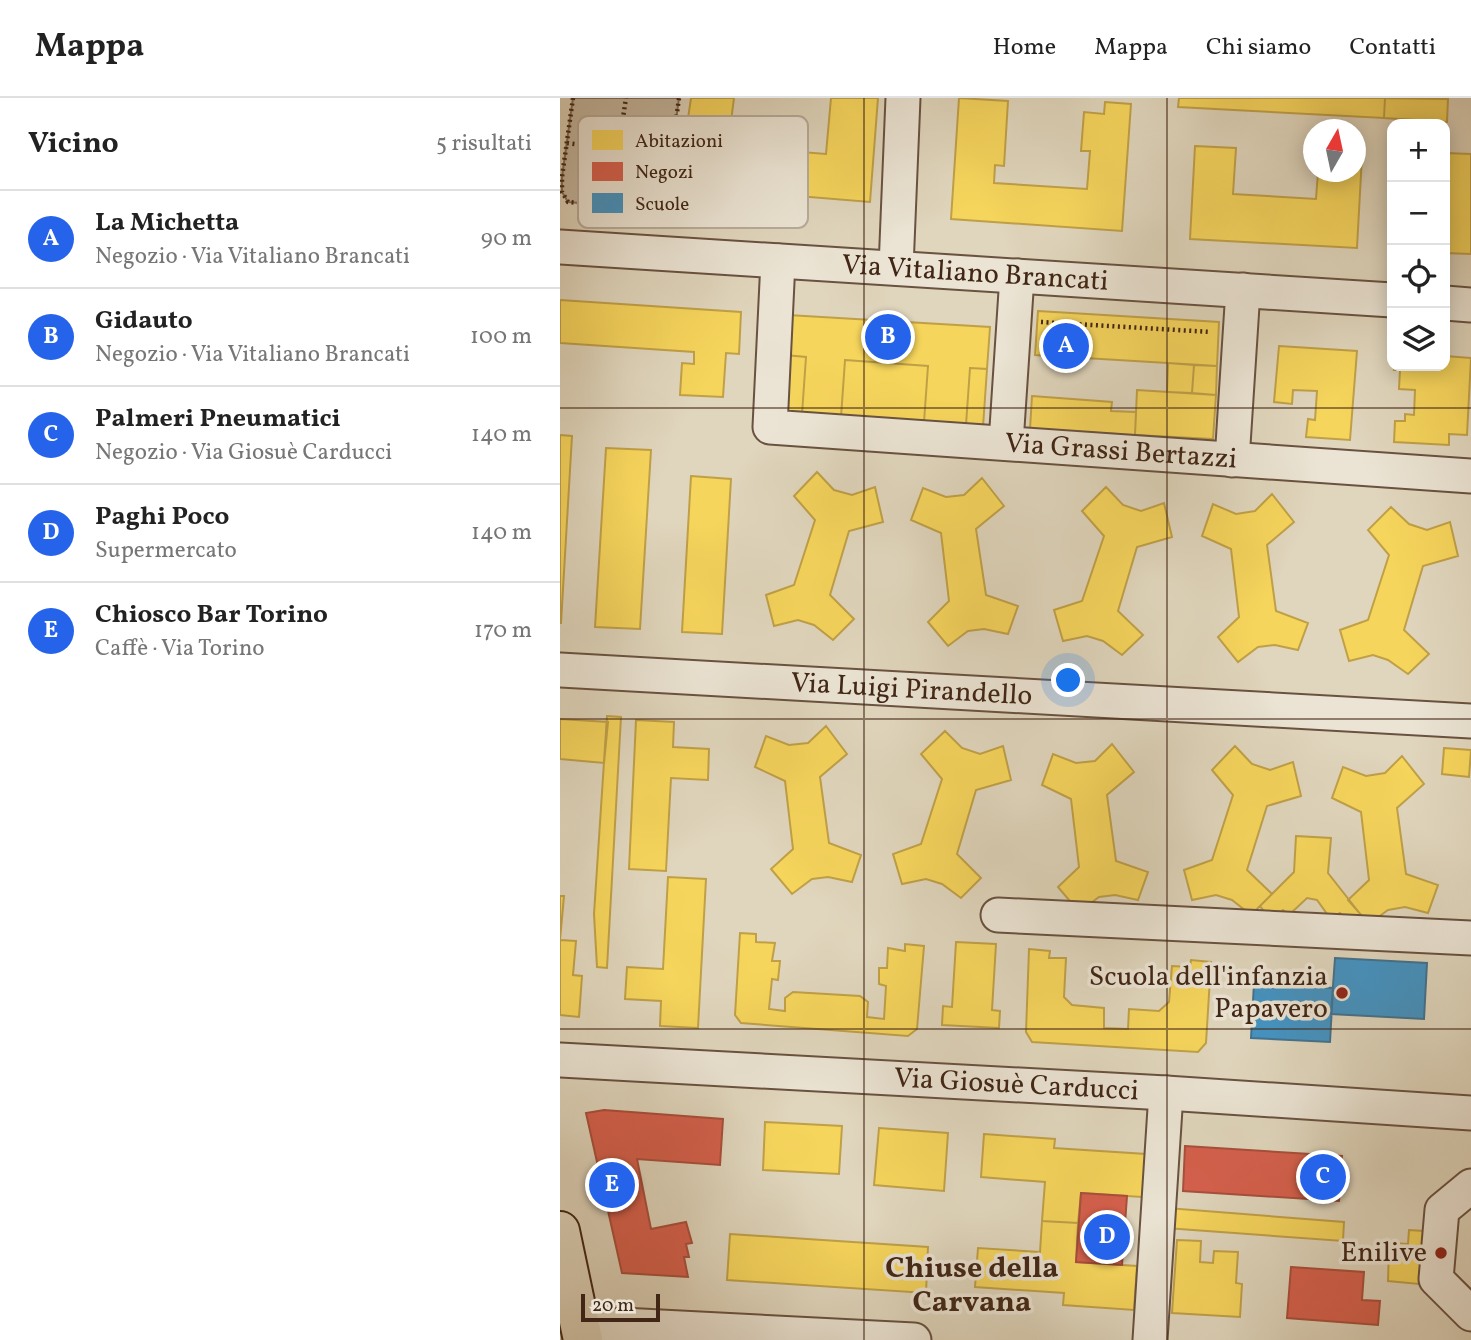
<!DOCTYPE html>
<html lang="it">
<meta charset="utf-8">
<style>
:root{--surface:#fff;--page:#f6f6f6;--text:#222;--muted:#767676;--line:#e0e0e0;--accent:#2563eb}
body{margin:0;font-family:Vollkorn,serif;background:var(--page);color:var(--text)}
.controls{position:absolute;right:21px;top:21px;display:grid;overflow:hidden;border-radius:14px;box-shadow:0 4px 18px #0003}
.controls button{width:63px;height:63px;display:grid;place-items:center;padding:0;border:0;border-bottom:2px solid var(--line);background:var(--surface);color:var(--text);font:35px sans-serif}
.compass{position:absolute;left:743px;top:21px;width:63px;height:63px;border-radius:50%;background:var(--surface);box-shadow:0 4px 18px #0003;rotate:9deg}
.scale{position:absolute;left:21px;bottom:18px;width:79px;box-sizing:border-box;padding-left:7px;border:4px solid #412616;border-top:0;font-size:19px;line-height:24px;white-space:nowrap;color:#412616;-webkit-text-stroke:5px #ebe4d4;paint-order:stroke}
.you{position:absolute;left:509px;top:583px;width:24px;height:24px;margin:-18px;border:5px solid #fff;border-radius:50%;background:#1a73e8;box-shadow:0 0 0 10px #1a73e833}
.badge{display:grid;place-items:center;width:46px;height:46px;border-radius:50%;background:var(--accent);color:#fff;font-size:23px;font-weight:700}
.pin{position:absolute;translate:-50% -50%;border:4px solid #fff;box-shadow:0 2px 7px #0006}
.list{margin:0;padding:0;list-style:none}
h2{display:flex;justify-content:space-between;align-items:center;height:91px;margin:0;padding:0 28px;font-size:30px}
h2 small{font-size:23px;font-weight:400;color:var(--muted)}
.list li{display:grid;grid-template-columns:46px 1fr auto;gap:21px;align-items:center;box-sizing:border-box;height:98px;padding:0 28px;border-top:2px solid var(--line)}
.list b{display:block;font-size:26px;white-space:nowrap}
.list p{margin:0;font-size:23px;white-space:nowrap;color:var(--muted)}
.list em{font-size:23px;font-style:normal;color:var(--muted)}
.icon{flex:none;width:38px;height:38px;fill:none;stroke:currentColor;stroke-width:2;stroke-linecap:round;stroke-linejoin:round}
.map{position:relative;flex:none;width:911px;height:1242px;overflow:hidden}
header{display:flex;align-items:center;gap:42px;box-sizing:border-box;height:98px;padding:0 35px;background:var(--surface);border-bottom:2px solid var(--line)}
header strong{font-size:33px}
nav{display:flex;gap:38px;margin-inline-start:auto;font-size:24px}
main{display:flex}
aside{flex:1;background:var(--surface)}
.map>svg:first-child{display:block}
.green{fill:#c5b8a1;stroke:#836f5c;stroke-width:2}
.homes{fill:#f6d55c;stroke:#c0a047;stroke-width:2}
.shops{fill:#d6604d;stroke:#a94f3c;stroke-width:2}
.schools{fill:#4393c3;stroke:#42728f;stroke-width:2}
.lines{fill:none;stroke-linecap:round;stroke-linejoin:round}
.minor-casing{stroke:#695240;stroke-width:37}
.major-casing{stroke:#412616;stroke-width:42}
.path{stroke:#412616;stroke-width:4.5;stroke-dasharray:2 3.5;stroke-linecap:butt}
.minor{stroke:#ebe4d4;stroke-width:33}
.major{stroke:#e0d6bd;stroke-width:38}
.grid{fill:none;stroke:#412616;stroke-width:2;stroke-opacity:0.55}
.poi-dot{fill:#8f2418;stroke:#ebe4d4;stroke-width:2.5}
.labels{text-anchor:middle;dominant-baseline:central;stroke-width:7;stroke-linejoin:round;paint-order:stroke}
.street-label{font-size:28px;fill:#412616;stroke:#ebe4d4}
.poi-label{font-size:28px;fill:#412616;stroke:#ebe4d4;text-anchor:end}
.neighbourhood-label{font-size:30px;font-weight:bold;fill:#412616;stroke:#ebe4d4}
.key{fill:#ebe4d4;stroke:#b8ab9b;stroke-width:2}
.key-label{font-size:19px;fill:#412616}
</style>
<header>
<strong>Mappa</strong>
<nav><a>Home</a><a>Mappa</a><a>Chi siamo</a><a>Contatti</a></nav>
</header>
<main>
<aside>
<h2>Vicino<small>5 risultati</small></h2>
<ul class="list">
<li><span class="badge">A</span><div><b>La Michetta</b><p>Negozio · Via Vitaliano Brancati</p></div><em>90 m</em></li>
<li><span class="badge">B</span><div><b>Gidauto</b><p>Negozio · Via Vitaliano Brancati</p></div><em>100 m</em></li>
<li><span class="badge">C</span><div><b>Palmeri Pneumatici</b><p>Negozio · Via Giosuè Carducci</p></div><em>140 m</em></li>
<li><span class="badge">D</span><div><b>Paghi Poco</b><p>Supermercato</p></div><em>140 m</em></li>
<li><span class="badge">E</span><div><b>Chiosco Bar Torino</b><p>Caffè · Via Torino</p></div><em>170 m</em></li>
</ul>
</aside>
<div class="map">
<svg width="911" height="1242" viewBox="0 0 911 1242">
<rect width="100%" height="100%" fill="#e0d6bd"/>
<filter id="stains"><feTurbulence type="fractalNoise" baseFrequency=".00286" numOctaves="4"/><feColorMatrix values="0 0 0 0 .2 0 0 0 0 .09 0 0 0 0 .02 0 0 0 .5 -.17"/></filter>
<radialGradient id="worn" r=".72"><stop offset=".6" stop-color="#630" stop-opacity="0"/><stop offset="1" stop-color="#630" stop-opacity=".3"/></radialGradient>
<path class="green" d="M13,0H119L104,112L8,104L2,94V79Z"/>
<path class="homes" d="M131,0H174L169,39L126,34Z
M271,0H318L310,104L226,97L229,53L266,56Z
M399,0L448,3L444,68L435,67L434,85L527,91L530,53H521L524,14L544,16L545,4L571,6L562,133L391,121Z
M619,0H825L824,20L618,9Z
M825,0L888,1L887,24L824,20Z
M635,48L676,50L673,96L756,101L758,74H796V58H802L797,150L630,141Z
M885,55L911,56V156L885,155Z
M0,202L181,214L179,256L166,255L163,299L120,297L122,265L134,266V254L0,245Z
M478,213L659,224L657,268L475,257Z
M228,217L430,229L427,271L410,270L406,327L364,324L368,268L285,262L281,319L242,316L246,259L225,257Z
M719,248L797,253L790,342L746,339L748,321L755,322L757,293L733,292L732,306L714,304Z
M225,257L246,259L242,316L220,314Z
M885,258L911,260L907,337L889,336V347L834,344L835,323H845V316L854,317L855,292L839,291L840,272H834L835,268H885Z
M285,262L368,268L364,324L281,319Z
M608,265L634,267L632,295L607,294Z
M634,267L657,268L656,297L632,295Z
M410,270L427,271L423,329L406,327Z
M577,292L656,297L653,341L575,337Z
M472,298L552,304L551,313L576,314L575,337L470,331Z
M0,337L12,338L1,525H0Z
M46,350L91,352L80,531L35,529Z
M257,374L274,392L292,397L315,389L323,424L289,433L270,497L294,521L273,542L254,527L238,522L214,528L206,497L234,487L255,422L234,398Z
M131,378L171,381L162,536L122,534Z
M422,380L444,408L416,431L426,497L458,508L448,536L424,531L408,533L388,548L368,524L389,503L381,435L351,422L363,390L386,399L404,397Z
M546,389L563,407L581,413L604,405L612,439L577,449L558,513L583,537L562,557L543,543L527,538L503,543L494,512L522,503L544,438L522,413Z
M712,396L734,424L707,447L716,513L748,525L738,552L715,547L698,549L678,564L658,539L679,519L671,451L642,438L653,406L676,416L695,413Z
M831,409L849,426L867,432L890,424L898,458L863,468L844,532L869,556L848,576L828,562L813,557L789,563L780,532L808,522L829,457L808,432Z
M47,618L61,619L47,870L37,869L34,816Z
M0,621L48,624L44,665L0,661Z
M76,622L114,624L113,649L149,651L148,682L111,680L106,773L69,771Z
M266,628L287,656L260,679L269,745L301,757L292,784L268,779L252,781L232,796L211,771L233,751L225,683L195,669L206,638L229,647L248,645Z
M385,633L402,650L420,656L443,648L451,682L416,692L397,756L421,780L401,800L382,786L366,781L342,786L333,756L361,746L382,681L361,656Z
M552,646L574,674L547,697L556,763L588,774L578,802L555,797L539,799L519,814L498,789L519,769L511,701L482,687L493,656L516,665L535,663Z
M675,648L692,666L710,672L733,664L741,698L707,708L687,772L712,796L691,817L672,802L656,797L632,802L624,772L652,762L673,697L652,672Z
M884,650L911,652L909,679L882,676Z
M842,658L864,686L837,710L846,776L878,787L868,815L845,809L828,812L809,826L788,802L809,782L801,714L772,700L783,669L806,678L825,675Z
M736,738L771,740L768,775L801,817L790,826L780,815L770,820L757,802L747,800L729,817L723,812L711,822L700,808L734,774Z
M108,779L146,781L138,930L100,928L101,903L65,901L67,869L103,871Z
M0,798H4L0,842L16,843L13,877L22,878L19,919L0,917Z
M180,835L196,836V844L215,845L212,863H220L218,882L212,881L209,911L225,913V900L233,894L300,898L308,904L307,919L324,921L326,888L319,886V870H327L328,850L345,853V846L364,848L357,931L348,938L181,925L175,917Z
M396,844L436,846L432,912L440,913L439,930L382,927L383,908L392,909Z
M469,851L490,853L489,860H506L504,899L512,907L544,910V930L568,931L569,911L599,913L609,904L612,868L630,869L631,862L651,864L646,945L638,954L472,944L466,934Z
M205,1024L282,1028L279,1076L203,1072Z
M319,1030L388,1035L384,1093L314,1087Z
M424,1036L495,1041L494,1050L586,1056L582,1099L521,1095L518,1125L482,1123L485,1084L421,1079Z
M607,1110L784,1124L783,1143L606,1130Z
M482,1123L518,1125L516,1164L577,1168L574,1212L503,1207L504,1195L415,1189L418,1150L480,1154Z
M849,1132L864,1133L859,1186L828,1183L829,1150L833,1145L848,1146Z
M170,1136L368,1149L366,1195L167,1182Z
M617,1142L641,1143L640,1164L653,1165L654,1153L678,1154L676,1185L682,1186L680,1219L612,1215Z"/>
<path class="shops" d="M44,1012L163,1021L160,1067L77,1061L91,1131L126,1124L132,1145L126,1146L129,1159H124L128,1179L62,1175L26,1015Z
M625,1048L782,1058L779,1103L623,1093Z
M521,1095L567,1098L562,1167L516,1164Z
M731,1169L804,1174L802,1202L820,1203L818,1227L727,1220Z"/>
<path class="schools" d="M775,860L867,865L864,921L771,916Z
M694,885L773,890L770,944L691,940Z"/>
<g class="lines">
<g class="minor-casing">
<g id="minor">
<path id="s1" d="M0,149L832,202"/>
<path id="s2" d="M218,163L210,329L911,378"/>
<path d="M336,170L343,0"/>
<path d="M885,205L911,207"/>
<path d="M446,345L457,178"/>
<path d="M672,362L683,192"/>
<path id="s3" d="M0,572L911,623"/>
<path d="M438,817L911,840"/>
<path id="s4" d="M0,962L606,995L911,1015"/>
<path d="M911,1088L882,1112L876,1181L911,1216"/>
<path d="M22,1232L62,1227L354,1242"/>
<path d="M590,1242L606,995"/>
</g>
</g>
<g class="major-casing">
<path id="major" d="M0,1133L23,1242"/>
</g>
<path class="path" d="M13,0L2,79V94L8,104L104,112L119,0
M37 52a20 20 0 1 1 40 0a20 20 0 1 1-40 0Z
M61,33L66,0
M7,45L37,49
M77,54L111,59
M50,109L55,72
M481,224L651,234"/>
<use href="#minor" class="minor"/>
<use href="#major" class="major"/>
</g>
<path class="grid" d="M304,0V1242M607,0V1242M0,310H911M0,621H911M0,931H911"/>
<g class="poi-dot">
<circle cx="782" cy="895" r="7"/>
<circle cx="881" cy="1155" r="7"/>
</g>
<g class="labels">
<g class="street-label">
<text stroke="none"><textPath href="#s1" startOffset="416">Via Vitaliano Brancati</textPath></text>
<text stroke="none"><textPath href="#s2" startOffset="518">Via Grassi Bertazzi</textPath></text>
<text stroke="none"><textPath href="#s3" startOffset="352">Via Luigi Pirandello</textPath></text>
<text stroke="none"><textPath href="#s4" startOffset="457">Via Giosuè Carducci</textPath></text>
</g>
<g class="poi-label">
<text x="768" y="879">Scuola dell'infanzia<tspan x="768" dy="32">Papavero</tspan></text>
<text x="867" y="1155">Enilive</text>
</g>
<g class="neighbourhood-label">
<text x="412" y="1171">Chiuse della<tspan x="412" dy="34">Carvana</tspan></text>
</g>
</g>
<rect x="18" y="18" width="230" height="112" rx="10" class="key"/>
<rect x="32" y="32" width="31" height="20" fill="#f6d55c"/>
<rect x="32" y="64" width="31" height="19" fill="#d6604d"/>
<rect x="32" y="95" width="31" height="20" fill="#4393c3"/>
<g class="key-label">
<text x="75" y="49">Abitazioni</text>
<text x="75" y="80">Negozi</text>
<text x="75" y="112">Scuole</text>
</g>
<rect width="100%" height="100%" filter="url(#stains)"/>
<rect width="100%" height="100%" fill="url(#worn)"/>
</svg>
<div class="controls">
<button>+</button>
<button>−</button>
<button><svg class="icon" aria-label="locate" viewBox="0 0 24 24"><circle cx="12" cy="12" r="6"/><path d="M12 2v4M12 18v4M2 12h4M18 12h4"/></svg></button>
<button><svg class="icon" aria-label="layers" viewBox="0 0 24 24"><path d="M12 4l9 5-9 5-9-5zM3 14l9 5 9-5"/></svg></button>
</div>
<svg class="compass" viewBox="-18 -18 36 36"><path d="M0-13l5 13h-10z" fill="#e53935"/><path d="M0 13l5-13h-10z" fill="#767676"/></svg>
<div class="scale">20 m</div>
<div class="you"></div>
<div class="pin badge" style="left:506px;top:248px">A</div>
<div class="pin badge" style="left:328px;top:239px">B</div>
<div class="pin badge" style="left:763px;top:1079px">C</div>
<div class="pin badge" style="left:547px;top:1139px">D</div>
<div class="pin badge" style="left:52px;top:1087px">E</div>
</div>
</main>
